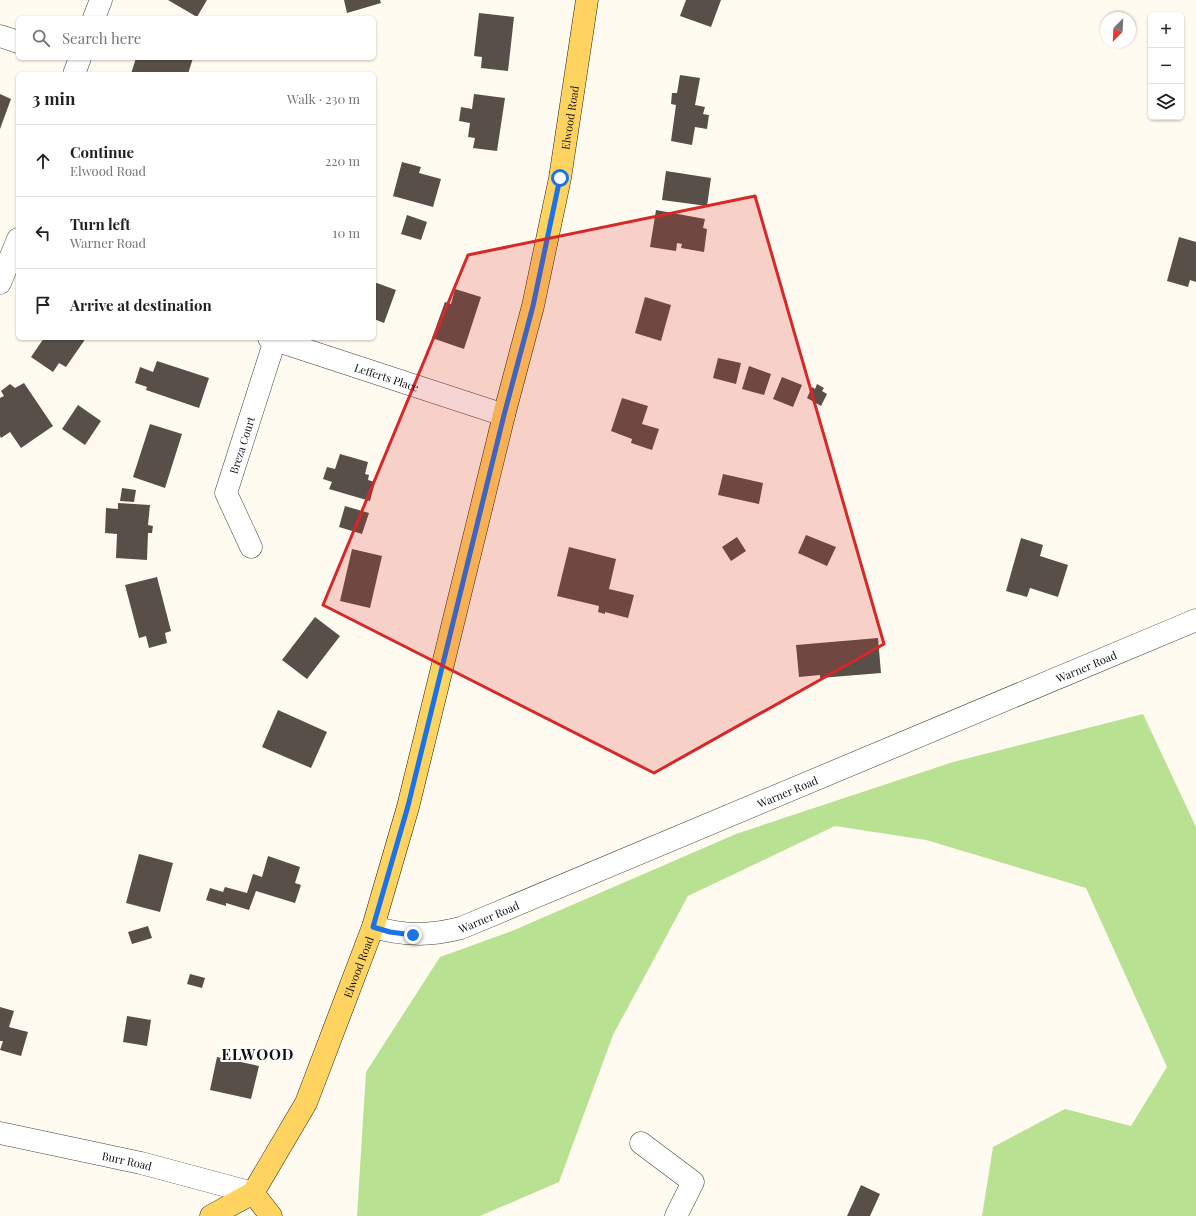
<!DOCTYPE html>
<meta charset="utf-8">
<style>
:root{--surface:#fff;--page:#f2f2f2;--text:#202124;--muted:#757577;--line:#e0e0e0}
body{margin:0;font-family:"Playfair Display",serif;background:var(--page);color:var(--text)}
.controls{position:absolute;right:12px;top:12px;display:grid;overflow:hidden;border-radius:6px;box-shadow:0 1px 3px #0004}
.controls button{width:36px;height:36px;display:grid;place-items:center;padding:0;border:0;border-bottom:1px solid var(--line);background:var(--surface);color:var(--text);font:20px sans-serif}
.compass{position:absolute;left:1100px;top:12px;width:36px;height:36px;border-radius:50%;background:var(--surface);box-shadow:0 1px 3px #0004;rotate:204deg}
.stop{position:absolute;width:12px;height:12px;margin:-9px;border:3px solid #1a73e8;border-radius:50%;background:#fff}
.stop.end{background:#1a73e8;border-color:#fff;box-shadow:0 1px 4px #0008}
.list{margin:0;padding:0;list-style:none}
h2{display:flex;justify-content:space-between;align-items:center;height:52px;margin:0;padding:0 16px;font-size:17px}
h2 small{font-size:13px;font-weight:400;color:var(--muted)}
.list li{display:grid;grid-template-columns:26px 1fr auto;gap:12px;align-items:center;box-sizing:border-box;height:72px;padding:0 16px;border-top:1px solid var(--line)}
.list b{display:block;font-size:15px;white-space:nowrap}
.list p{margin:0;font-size:13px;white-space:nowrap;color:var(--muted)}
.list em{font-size:13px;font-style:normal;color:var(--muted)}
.icon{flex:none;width:22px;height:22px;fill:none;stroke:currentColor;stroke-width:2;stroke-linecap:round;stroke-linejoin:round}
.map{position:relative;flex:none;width:1196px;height:1216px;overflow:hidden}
.search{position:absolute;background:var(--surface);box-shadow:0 1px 3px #0004;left:16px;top:16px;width:360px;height:44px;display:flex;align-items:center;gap:10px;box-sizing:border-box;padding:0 14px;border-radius:6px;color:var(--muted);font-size:15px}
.panel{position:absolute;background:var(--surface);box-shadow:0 1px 3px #0004;left:16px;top:72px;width:360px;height:268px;border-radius:6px}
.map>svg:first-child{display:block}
.forest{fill:#b8e192}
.building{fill:#584f49}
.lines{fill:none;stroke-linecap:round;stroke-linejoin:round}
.minor-casing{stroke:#414141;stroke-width:23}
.major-casing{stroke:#1f1f1f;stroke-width:23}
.minor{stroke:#fff;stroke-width:22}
.major{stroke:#ffd360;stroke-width:22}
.route{stroke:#1a73e8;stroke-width:5}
.marked{fill:#d62828;fill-opacity:0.2;stroke:#d62828;stroke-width:3;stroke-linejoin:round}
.labels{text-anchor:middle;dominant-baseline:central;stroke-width:4;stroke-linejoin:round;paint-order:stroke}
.street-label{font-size:11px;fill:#0e0e0e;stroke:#fff}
.district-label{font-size:15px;font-weight:bold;letter-spacing:1px;fill:#0e0e0e;stroke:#fff}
</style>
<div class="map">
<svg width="1196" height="1216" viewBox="0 0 1196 1216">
<rect width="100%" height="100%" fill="#fffbf0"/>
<path class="forest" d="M1143,714L1196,827V1216H982L993,1147L1065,1109L1131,1126L1167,1067L1086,888L926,840L835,826L688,896L613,1035L559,1182L480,1216H357L366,1072L440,957L512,931L736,834L953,762Z"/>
<path class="building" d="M168,0H207L197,17Z
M344,0H380L381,3L347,13Z
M686,0H721L711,27L680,16Z
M479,13L514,17L508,71L481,68L482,57L474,56Z
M136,58H193L188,74H131Z
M680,75L700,78L695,105L705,107L703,114L709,115L707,129L695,127L692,145L671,141L676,105L671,104L672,93H677Z
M0,94L11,99L0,129Z
M474,94L505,98L497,151L473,148L475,138L468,137L470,123L459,121L461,107L472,109Z
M402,162L421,167L419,173L441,179L433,207L393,196Z
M666,171L711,178L707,206L662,200Z
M656,210L705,219L703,228L707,229L704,252L681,248L682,244L677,243L676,251L650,247Z
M407,215L427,222L421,240L401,234Z
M1179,237L1196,242V282L1190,280L1188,287L1167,281Z
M374,282L396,290L384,323L374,319Z
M455,289L481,297L464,349L432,338L445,302L451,304Z
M645,297L671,305L661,341L635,333Z
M44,338H86L66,367L59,363L53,372L31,357Z
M718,358L741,363L736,384L713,378Z
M157,361L209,378L199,408L146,390L147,387L135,383L140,367L153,372Z
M749,366L771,374L764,395L742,389Z
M782,377L802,385L793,407L773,399Z
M24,383L53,426L21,448L10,432L1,438L0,436V398L4,396L1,391L10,384L15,388Z
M817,384L824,388L822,391L827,394L821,406L807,398L812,387L815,389Z
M622,398L648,406L642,424L659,429L652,450L631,443L632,439L611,431Z
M78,405L101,421L85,445L62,429Z
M150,424L182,434L165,488L133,477Z
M340,454L368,462L365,474L369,475L368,480L375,482L370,501L329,489L332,482L323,479L327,467L335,469Z
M723,474L763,483L759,504L718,495Z
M122,488L136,490L134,502L120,501Z
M118,503L150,505L148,525L153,526L152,533H148L147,560L116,558L117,534L105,533L106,508L118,509Z
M345,506L369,513L362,534L339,527Z
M806,535L836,547L827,566L798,553Z
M737,537L746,551L731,561L722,547Z
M1021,538L1043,545L1040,556L1068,565L1058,597L1030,588L1027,597L1006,591Z
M569,547L616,559L609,589L634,595L628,618L605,612V614L598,612L599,606L557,596Z
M352,549L382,556L370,608L340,601Z
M157,577L171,631L165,633L167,643L149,648L146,636L139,638L125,585Z
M315,617L340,636L307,679L282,660Z
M878,638L881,673L820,678V675L799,677L796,645Z
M278,710L327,732L311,768L262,747Z
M139,854L173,863L160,912L126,903Z
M268,856L300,867L295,883L301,885L295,903L256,891L249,910L226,903V906L206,900L210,888L223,892L225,887L247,893L253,874L262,877Z
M148,926L152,938L132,944L128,932Z
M190,974L205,978L202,988L187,984Z
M0,1007L14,1011L9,1027L28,1032L21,1056L0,1050L3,1041H0Z
M127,1016L151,1020L147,1046L123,1042Z
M217,1057L259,1066L251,1099L210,1090Z
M861,1185L880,1194L870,1216H847Z"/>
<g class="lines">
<g class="minor-casing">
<g id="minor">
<path d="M94,18L101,0"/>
<path d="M0,36L18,42"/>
<path d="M74,74L80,58"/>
<path d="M0,283L18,239"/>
<path id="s1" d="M269,338L504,415"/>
<path id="s2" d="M251,547L226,493L275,340"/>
<path id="s3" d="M373,927C405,936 429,936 461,928L1196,620"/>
<path id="s4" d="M0,1133L141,1163L253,1193"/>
<path d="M641,1143L693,1182L676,1216"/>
</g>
</g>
<g class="major-casing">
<g id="major">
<path d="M253,1193L271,1216"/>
<path id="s5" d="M211,1216L253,1193L306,1103L373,927L408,807L504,415L533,306L560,178L587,0"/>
</g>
</g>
<use href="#minor" class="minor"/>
<use href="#major" class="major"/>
</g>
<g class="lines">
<path class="route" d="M413,935L390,932L373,927L408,806L504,415L533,306L560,178"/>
</g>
<path class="marked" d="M755,196L884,644L654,773L323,605L468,255Z"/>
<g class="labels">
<g class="street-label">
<text stroke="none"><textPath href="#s5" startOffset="1174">Elwood Road</textPath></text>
<text stroke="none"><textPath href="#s1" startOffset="124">Lefferts Place</textPath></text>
<text stroke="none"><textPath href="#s2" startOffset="110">Breza Court</textPath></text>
<text stroke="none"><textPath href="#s3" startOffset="767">Warner Road</textPath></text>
<text stroke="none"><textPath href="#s3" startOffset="443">Warner Road</textPath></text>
<text stroke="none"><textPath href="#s3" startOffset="119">Warner Road</textPath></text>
<text stroke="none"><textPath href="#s5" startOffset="298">Elwood Road</textPath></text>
<text stroke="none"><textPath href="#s4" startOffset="130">Burr Road</textPath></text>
</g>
<g class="district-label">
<text x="258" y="1054">ELWOOD</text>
</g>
</g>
</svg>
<div class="controls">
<button>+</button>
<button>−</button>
<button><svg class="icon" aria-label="layers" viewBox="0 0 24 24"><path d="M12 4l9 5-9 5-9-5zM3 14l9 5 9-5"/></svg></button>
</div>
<svg class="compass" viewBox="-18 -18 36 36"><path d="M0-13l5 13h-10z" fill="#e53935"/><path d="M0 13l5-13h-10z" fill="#757577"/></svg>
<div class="stop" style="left:560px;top:178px"></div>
<div class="stop end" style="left:413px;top:935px"></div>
<div class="search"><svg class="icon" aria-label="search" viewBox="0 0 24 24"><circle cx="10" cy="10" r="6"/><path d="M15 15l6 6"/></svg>Search here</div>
<section class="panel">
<h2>3 min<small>Walk · 230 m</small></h2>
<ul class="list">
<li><svg class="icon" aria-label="ahead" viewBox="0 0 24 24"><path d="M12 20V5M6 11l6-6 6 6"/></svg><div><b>Continue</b><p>Elwood Road</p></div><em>220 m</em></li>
<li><svg class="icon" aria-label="left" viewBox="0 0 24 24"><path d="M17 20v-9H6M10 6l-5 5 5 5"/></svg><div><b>Turn left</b><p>Warner Road</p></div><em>10 m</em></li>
<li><svg class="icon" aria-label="arrive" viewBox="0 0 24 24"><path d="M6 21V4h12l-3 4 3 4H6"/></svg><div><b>Arrive at destination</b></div></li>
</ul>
</section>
</div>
